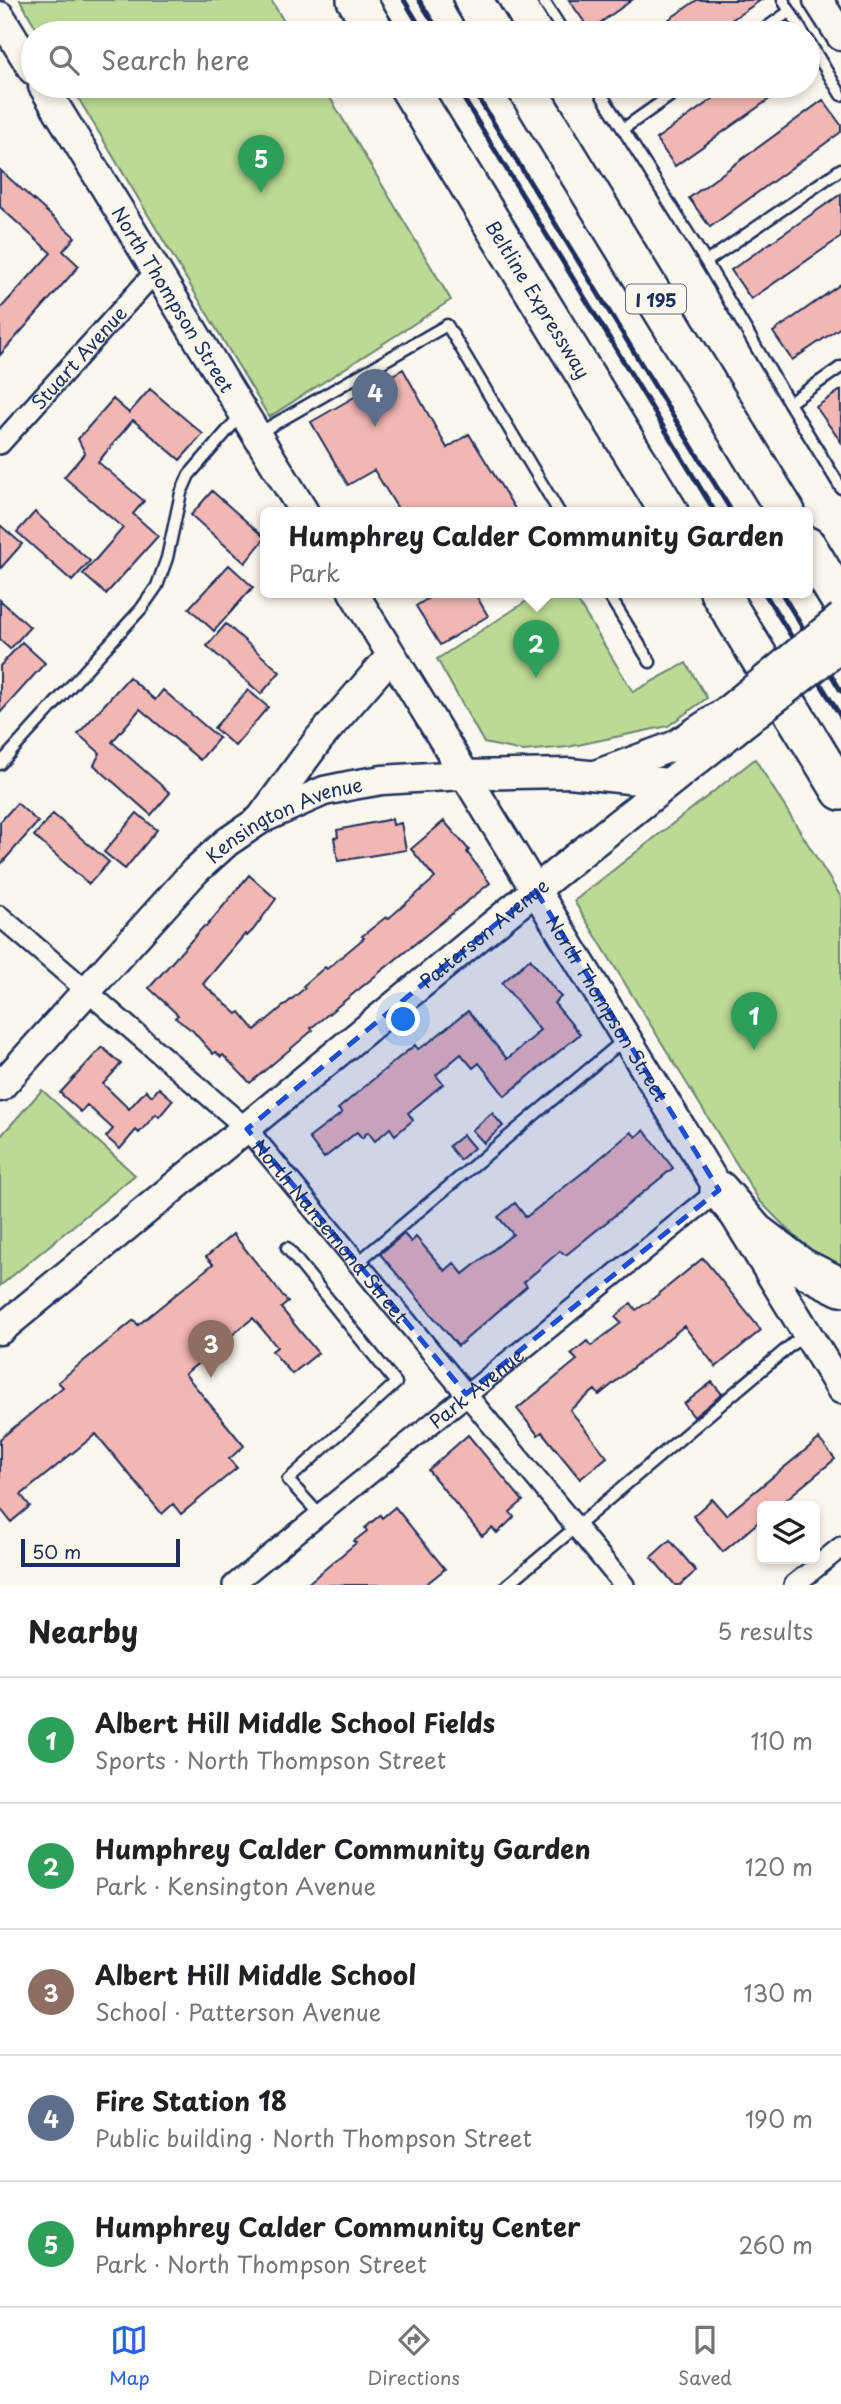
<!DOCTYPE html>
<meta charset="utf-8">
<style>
:root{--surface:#fff;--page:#f6f6f6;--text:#202124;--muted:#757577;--line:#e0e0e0;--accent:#2563eb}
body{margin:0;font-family:"Playpen Sans",sans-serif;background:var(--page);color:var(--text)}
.controls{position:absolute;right:21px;bottom:21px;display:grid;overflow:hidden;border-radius:10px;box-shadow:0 4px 10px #0003}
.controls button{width:63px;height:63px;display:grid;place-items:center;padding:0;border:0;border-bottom:2px solid var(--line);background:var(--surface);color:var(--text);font:35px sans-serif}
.scale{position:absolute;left:21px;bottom:18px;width:159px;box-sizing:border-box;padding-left:7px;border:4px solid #1b2f5e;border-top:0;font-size:19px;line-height:24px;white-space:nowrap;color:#1b2f5e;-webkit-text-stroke:5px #fbf7ec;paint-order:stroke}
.you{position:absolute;left:404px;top:1020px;width:24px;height:24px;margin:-18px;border:5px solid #fff;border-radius:50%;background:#1a73e8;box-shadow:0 0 0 10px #1a73e833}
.badge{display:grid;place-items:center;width:46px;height:46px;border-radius:50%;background:var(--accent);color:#fff;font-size:23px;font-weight:700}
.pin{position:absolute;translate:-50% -58px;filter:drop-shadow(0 2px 4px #0008)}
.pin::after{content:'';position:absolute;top:37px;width:24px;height:21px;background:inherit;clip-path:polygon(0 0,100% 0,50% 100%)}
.popup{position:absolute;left:260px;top:507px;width:553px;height:91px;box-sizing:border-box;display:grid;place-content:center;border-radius:10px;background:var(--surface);filter:drop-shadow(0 2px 5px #0005);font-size:23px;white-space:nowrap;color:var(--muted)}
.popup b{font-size:26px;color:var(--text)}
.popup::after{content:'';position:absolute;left:50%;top:100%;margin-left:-14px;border:14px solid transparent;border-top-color:var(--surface)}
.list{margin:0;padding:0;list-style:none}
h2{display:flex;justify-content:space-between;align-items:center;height:91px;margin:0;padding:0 28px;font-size:30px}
h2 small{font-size:23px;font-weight:400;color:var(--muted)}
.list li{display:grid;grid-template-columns:46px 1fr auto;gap:21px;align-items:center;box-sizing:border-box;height:126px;padding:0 28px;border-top:2px solid var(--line)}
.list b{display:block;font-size:26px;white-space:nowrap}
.list p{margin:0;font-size:23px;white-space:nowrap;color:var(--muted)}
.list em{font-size:23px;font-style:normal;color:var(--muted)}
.icon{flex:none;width:38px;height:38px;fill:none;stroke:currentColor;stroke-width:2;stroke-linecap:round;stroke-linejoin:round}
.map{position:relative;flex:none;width:841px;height:1585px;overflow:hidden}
.search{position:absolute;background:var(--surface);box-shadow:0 4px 10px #0003;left:21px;right:21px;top:21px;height:77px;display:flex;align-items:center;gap:18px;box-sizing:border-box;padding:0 24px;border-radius:38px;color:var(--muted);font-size:26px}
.sheet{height:721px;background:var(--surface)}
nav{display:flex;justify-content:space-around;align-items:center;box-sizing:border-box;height:98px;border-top:2px solid var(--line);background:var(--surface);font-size:19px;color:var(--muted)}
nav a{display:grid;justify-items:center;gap:4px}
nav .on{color:var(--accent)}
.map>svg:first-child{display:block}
.green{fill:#bbda93;stroke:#6b8478;stroke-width:2}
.building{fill:#f3b7b3;stroke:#1b2f5e;stroke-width:2}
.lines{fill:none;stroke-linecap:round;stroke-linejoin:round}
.lane-casing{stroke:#1b2f5e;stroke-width:15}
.street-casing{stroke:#1b2f5e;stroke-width:24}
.secondary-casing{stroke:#1b2f5e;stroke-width:33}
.highway-casing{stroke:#1b2f5e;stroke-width:42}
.lane{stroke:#fbf7ec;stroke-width:10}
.street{stroke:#fbf7ec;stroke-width:19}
.secondary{stroke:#fbf7ec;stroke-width:28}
.highway{stroke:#fbf7ec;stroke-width:37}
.rail{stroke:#1b2f5e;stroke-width:5}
.secondary-bridge-casing{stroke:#1b2f5e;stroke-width:33;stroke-linecap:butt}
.secondary-bridge{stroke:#fbf7ec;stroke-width:28}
.marked{fill:#1d4ed8;fill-opacity:0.2;stroke:#1d4ed8;stroke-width:5;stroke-dasharray:14 9;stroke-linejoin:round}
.labels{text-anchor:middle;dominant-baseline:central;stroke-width:5;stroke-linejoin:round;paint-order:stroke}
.shield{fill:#fbf7ec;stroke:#5e6b89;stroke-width:2}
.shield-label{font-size:18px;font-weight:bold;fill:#1b2f5e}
.street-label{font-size:19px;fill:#1b2f5e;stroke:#fbf7ec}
</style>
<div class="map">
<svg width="841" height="1585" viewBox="0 0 841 1585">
<rect width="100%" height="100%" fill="#fbf7ec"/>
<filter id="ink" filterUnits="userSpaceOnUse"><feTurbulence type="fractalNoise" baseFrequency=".0143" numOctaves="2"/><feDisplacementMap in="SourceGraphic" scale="14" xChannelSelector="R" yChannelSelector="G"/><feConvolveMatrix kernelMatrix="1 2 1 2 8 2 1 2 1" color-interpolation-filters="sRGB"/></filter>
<g filter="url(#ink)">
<path class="green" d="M20,0H271L291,33H39Z
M71,86H323L451,300L269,417Z
M541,592H572L633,692L686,663L707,698L668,726L568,747L523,751L484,743L437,659Z
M755,759L841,897V1269C808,1252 784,1226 759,1200L574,901Z
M42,1090L135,1175L0,1286V1137Z"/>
<path class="building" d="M569,0H632L590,30Z
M697,0H761L712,33H649Z
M731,86H788L675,166L656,139Z
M823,100L841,125V132L710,227L689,198Z
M0,170L75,237L63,251L79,266L0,355V309L51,253L0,207Z
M841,194V237L751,299L731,270Z
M841,284V327L792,360L773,332Z
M403,369L447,448L469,434L517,512H400L374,470L348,485L311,422Z
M150,389L203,434L180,460L133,420L98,462L144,501L133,514L158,536L106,594L83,574L123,528L64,477L85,453L78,439L113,399L129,413Z
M841,390V442L816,407Z
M212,491L265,538L245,563L191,515Z
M35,512L90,561L72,581L17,532Z
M0,525L22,544L0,569Z
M229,565L253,587L214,631L189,608Z
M438,592H474L488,616L440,645L416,606Z
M0,600L30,627L10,649L0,640Z
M226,624L280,672L261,694L207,646Z
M22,642L45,663L0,713V666Z
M129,677L155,700L163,690L219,738L200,760L140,709L112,742L170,793L151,815L94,765L100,753L78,734Z
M248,690L268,707L235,746L214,728Z
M17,803L38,822L0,865V822Z
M137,813L157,830L125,869L104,852Z
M53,814L109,862L89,884L34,836Z
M392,819L393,825L401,823L406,850L338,861L334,838L338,837L337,830Z
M444,821L469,850L467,852L490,883L311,1028L313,1030L250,1083L223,1055L221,1057L216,1052L213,1054L193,1031L175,1018L178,1015L149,988L204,926L206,927L249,875L276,899L253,930L247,936L245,934L203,984L237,1014L240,1012L255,1030L305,988L303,986L325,967L327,969L364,938L362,936L386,917L388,919L435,878L411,849Z
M530,959L561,997L554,1003L580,1034L505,1096L479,1063L473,1068L461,1054L436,1075L443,1084L408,1113L413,1120L395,1135L390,1128L375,1141L368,1132L362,1138L357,1132L324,1158L309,1138L342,1113L338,1109L396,1060L415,1045L418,1049L428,1043L468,1011L507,1059L536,1035L535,1034L540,1030L502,983Z
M102,1047L121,1064L103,1084L129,1109L146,1090L152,1096L159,1088L173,1100L159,1117L156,1114L139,1133L136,1130L120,1149L106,1137L113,1129L87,1105L81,1112L60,1093Z
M492,1113L503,1126L484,1143L472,1130Z
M644,1130L673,1168L566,1255L560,1251L524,1282L527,1286L458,1346L380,1254L404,1234L411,1242L416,1237L445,1271L454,1263L463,1274L513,1234L498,1217L515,1203L526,1217L586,1170L631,1132L636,1137Z
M463,1135L474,1148L460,1160L449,1146Z
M233,1234L288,1302L281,1308L318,1353L292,1374L272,1351L277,1347L253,1318L185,1374L244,1446L229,1459L237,1468L181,1514L173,1504L162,1514L96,1434L21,1495L30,1506L11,1522L0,1508V1439L63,1387L58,1382L134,1320L138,1325L213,1264L206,1257Z
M703,1258L761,1330L716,1367L684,1326L599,1395L595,1390L570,1410L607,1457L580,1479L542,1432L538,1435L517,1409L577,1360L571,1354L587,1341L591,1346L621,1323L615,1317L631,1303L636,1310L650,1301Z
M712,1382L722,1394L694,1417L684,1404Z
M468,1435L523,1501L510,1512L514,1517L507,1524L497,1533L492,1528L482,1536L428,1470Z
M819,1439L835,1459L778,1506H762V1519L723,1552L693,1516L712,1499L726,1515Z
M395,1507L445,1569L425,1585H306L356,1543L354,1541L367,1531L365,1528L380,1515L382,1518Z
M670,1540L696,1571L680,1585H675L651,1557Z"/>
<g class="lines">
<g class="lane-casing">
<path id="lane" d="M543,0L564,33
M783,0L803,33
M759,33L790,11
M808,40L841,95
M596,86L706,262L789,403L841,367
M623,129L684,86
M706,262L841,169
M789,403L841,488
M257,434L447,325L559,512
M607,592L650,662
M0,764L141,609L157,586L167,558L181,493L189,475L240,416
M287,1248L396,1383L288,1480L319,1514
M357,1263L625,1039
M507,1585L803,1335"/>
</g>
<g class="street-casing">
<g id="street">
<path id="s1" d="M0,444L157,270"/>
<path id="s2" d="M0,916L247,1129L624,1585"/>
<path id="s3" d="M233,1585L719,1190"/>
<path d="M794,1585L841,1547"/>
</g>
</g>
<g class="secondary-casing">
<g id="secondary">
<path d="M818,0L841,36"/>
<path d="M0,16L33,70"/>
<path id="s4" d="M43,86L304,512"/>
<path id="s5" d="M353,592L841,1389"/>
<path d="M598,774L674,746L724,713"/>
<path d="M262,817L319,739L391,656"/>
<path id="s6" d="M0,1087L195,871L227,842L261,819L324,791L353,785L382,780L463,775L569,773L668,783"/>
<path id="s7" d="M0,1330L555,874L734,731"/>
</g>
</g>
<g class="highway-casing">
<g id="highway">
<path d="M356,0L376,33"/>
<path d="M473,0L493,33"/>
<path id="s8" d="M408,86L669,512"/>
<path d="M525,86L786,512"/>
<path d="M807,546L841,602"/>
<path d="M719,592L841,791"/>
<path d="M719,1190L755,1232L801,1267L841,1287"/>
</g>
</g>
<use href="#lane" class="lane"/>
<use href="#street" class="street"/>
<use href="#secondary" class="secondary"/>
<use href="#highway" class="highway"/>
<path class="rail" d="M404,0L424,33
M419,0L440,33
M456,86L715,512
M471,86L732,512
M764,592L841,717
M781,592L841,691"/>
<g class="secondary-bridge-casing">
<path id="secondary-bridge" d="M724,713L841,617
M734,731L841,647"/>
</g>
<use href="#secondary-bridge" class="secondary-bridge"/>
</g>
</g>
<path class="marked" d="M536,891L719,1190L466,1394L247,1129Z"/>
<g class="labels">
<rect class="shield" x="626" y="284.5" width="60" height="29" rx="5"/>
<g class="shield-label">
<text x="656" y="299">I 195</text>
</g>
<g class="street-label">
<text stroke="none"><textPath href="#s4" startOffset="250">North Thompson Street</textPath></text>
<text stroke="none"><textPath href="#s8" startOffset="250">Beltline Expressway</textPath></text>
<text stroke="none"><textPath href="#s1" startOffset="117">Stuart Avenue</textPath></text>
<text stroke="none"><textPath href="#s6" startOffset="396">Kensington Avenue</textPath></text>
<text stroke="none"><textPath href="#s7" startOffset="626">Patterson Avenue</textPath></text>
<text stroke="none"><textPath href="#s5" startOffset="488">North Thompson Street</textPath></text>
<text stroke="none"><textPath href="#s2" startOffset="458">North Nansemond Street</textPath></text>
<text stroke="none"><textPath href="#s3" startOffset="313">Park Avenue</textPath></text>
</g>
</g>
</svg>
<div class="controls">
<button><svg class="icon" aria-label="layers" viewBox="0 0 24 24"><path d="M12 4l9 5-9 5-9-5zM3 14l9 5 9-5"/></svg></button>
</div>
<div class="scale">50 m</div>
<div class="you"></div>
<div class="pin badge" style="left:754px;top:1050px;background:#2e9e5b">1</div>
<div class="pin badge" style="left:536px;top:678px;background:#2e9e5b">2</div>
<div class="popup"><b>Humphrey Calder Community Garden</b>Park</div>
<div class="pin badge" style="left:211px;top:1378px;background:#8d6e63">3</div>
<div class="pin badge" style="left:375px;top:427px;background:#5c6f8a">4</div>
<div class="pin badge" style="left:261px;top:193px;background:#2e9e5b">5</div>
<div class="search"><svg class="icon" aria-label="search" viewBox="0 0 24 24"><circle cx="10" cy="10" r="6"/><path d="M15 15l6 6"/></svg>Search here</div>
</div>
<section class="sheet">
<h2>Nearby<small>5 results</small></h2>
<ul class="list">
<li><span class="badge" style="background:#2e9e5b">1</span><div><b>Albert Hill Middle School Fields</b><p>Sports · North Thompson Street</p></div><em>110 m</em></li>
<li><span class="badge" style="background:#2e9e5b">2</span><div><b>Humphrey Calder Community Garden</b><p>Park · Kensington Avenue</p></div><em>120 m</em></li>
<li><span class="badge" style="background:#8d6e63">3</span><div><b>Albert Hill Middle School</b><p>School · Patterson Avenue</p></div><em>130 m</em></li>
<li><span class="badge" style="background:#5c6f8a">4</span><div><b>Fire Station 18</b><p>Public building · North Thompson Street</p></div><em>190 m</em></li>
<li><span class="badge" style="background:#2e9e5b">5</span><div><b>Humphrey Calder Community Center</b><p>Park · North Thompson Street</p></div><em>260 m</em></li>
</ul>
</section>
<nav>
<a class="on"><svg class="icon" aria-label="map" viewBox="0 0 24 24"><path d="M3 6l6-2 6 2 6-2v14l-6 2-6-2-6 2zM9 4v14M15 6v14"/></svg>Map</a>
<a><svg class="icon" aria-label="directions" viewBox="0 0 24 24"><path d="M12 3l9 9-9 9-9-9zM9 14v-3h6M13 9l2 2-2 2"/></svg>Directions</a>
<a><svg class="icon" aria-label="saved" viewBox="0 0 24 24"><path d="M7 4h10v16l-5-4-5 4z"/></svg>Saved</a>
</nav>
